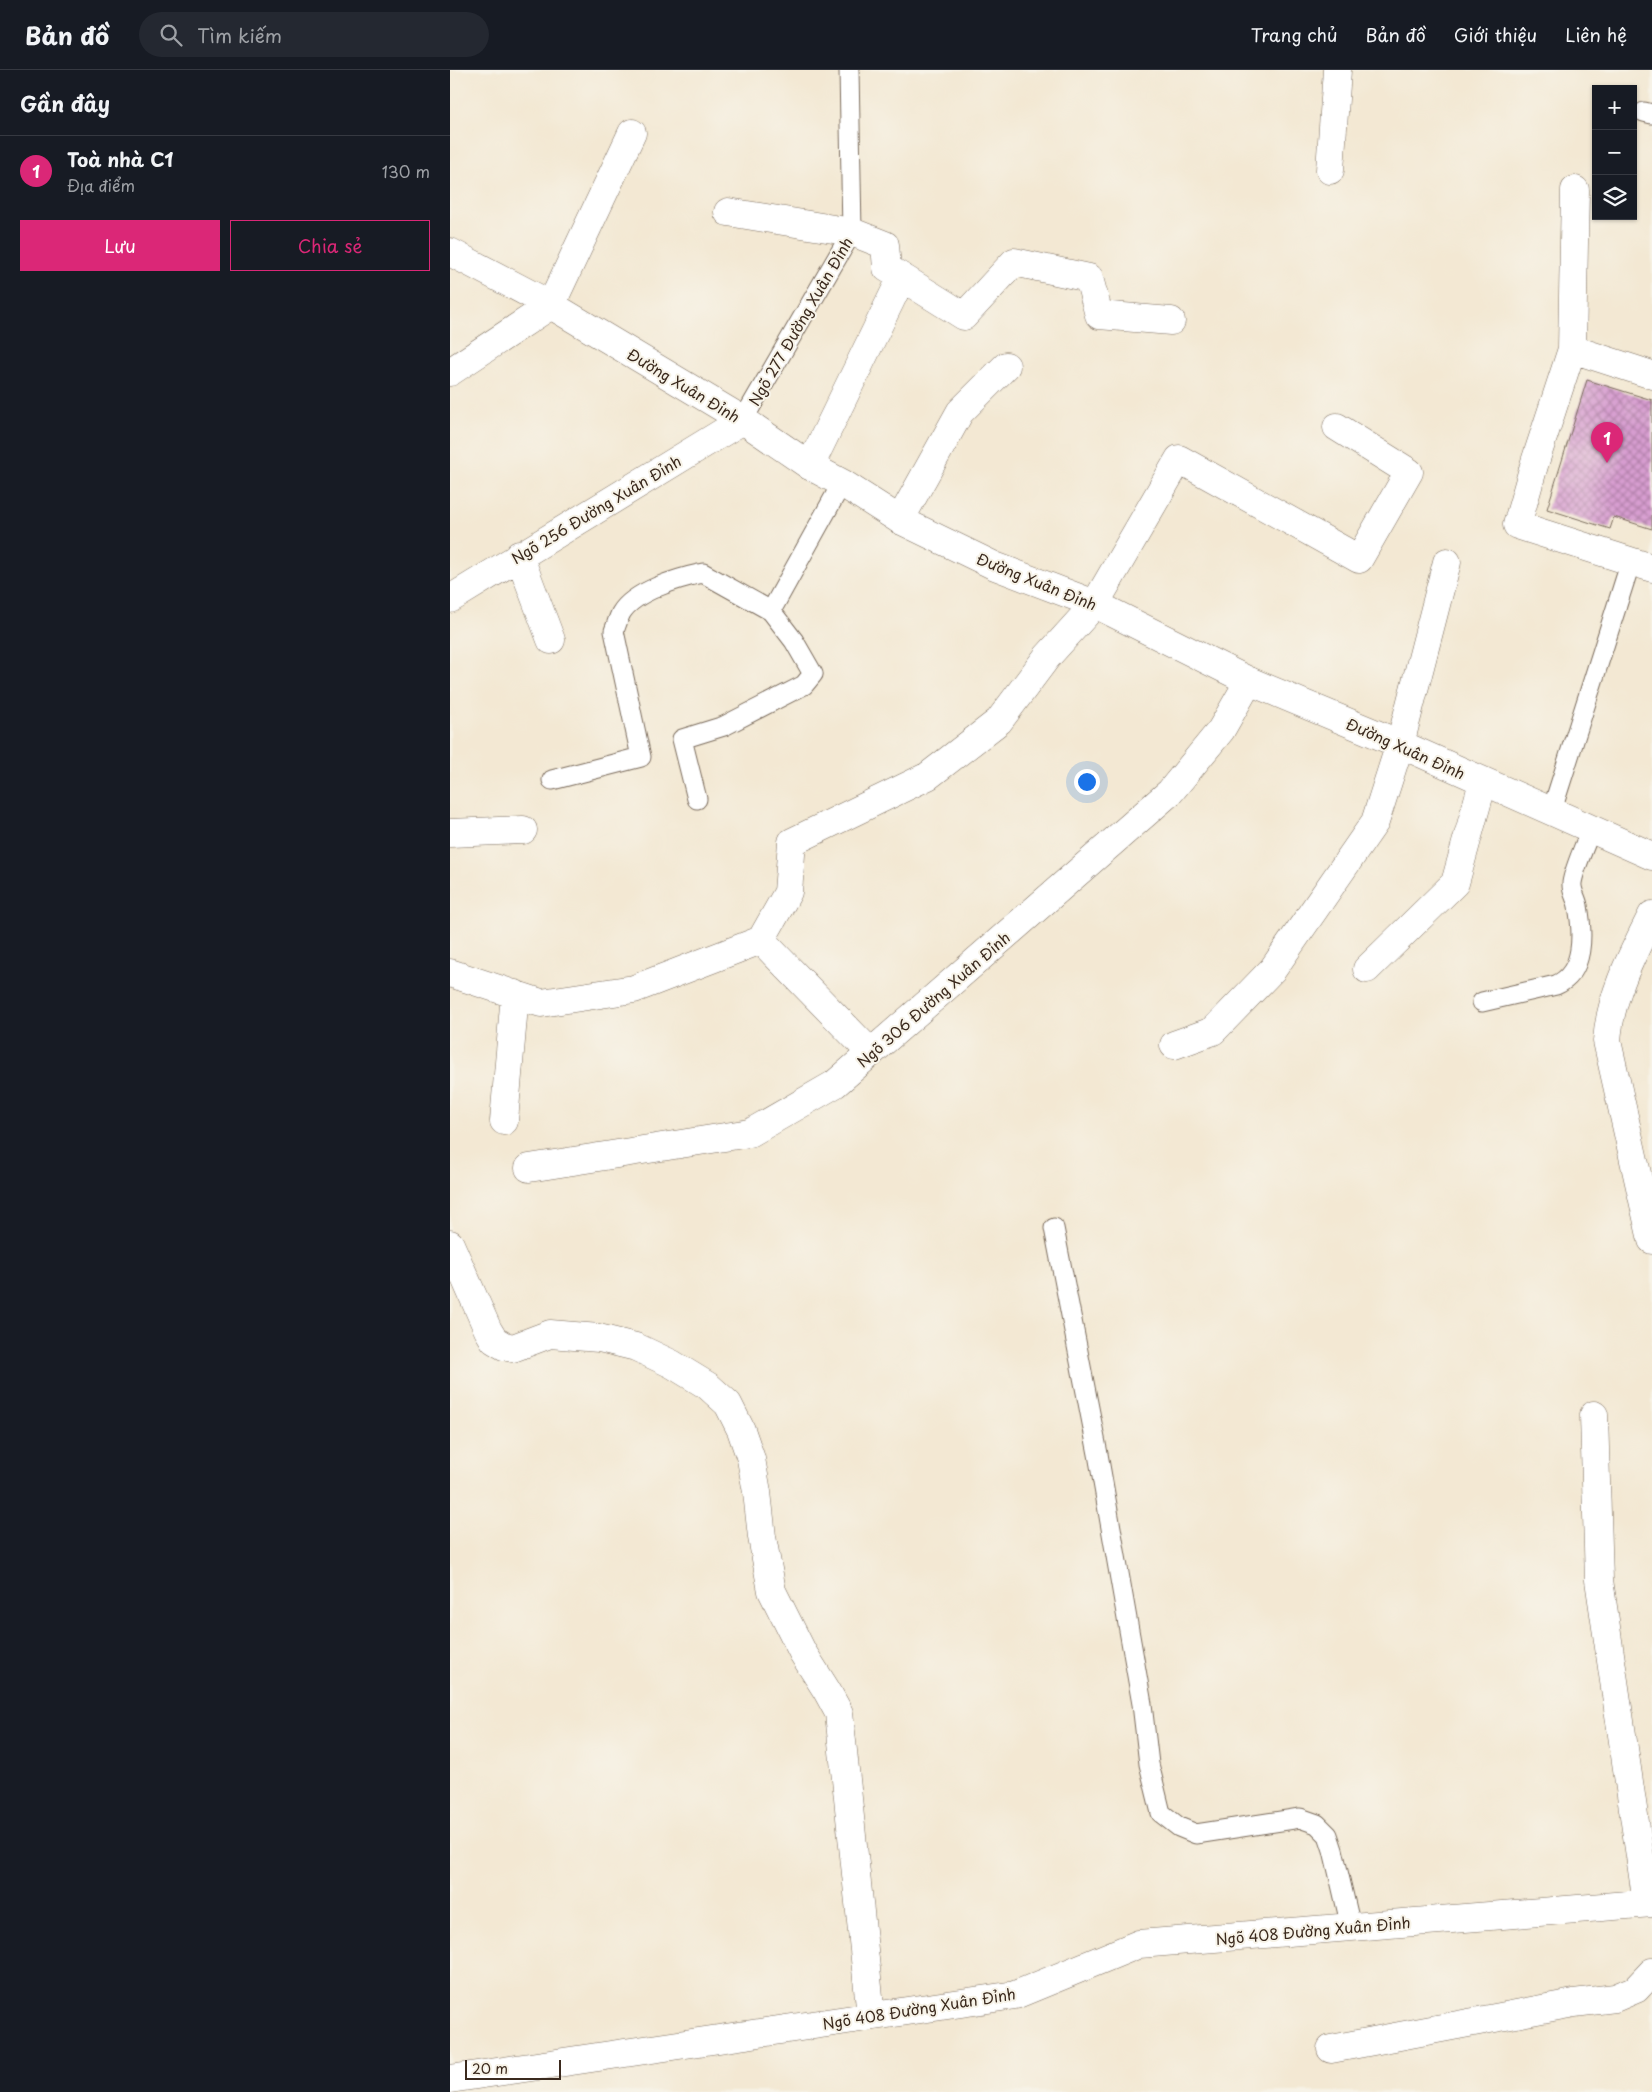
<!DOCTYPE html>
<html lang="vi">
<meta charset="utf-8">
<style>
:root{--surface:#171b24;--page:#242831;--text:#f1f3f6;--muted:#9ea1a6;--line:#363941;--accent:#db2777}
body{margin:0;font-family:"Playpen Sans",sans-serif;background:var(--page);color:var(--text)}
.controls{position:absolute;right:15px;top:15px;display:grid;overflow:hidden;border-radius:0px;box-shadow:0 1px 4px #0004}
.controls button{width:45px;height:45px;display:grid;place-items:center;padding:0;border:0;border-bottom:1px solid var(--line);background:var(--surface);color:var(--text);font:25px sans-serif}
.scale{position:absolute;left:15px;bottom:12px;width:96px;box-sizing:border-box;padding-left:5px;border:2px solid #3b2a1e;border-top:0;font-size:14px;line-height:18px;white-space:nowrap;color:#3b2a1e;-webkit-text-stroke:4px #f7f3e8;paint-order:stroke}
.you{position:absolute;left:636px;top:711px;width:18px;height:18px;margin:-12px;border:4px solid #fff;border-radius:50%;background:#1a73e8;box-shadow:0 0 0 8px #1a73e833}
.badge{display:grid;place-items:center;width:32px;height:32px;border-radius:50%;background:var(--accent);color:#fff;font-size:16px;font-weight:700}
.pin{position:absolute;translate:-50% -41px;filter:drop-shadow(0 1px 2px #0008)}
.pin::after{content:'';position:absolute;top:26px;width:18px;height:15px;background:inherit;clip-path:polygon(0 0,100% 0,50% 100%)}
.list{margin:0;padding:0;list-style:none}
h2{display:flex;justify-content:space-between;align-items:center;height:65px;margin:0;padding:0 20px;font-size:21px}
h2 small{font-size:16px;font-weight:400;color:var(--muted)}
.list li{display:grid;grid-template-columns:32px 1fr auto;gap:15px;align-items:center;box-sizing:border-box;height:70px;padding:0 20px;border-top:1px solid var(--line)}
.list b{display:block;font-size:19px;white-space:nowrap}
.list p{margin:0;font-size:16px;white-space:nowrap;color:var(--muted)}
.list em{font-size:16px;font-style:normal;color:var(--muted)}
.actions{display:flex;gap:10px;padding:15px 20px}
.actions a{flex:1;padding:11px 0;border:1px solid var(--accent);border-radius:0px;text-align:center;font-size:18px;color:var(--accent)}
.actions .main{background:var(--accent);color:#fff}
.icon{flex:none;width:28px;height:28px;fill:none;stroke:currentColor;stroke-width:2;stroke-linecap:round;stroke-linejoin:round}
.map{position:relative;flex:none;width:1202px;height:2022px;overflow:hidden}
header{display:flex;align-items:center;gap:30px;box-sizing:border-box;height:70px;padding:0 25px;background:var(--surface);border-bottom:1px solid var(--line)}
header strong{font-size:24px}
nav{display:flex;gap:28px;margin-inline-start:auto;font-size:18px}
.search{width:350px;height:45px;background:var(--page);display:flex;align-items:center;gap:12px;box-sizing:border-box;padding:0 18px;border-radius:28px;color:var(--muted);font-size:19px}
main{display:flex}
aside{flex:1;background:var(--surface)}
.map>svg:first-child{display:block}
.building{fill:url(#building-cross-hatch)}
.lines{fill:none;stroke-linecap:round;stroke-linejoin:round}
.lane-casing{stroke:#7b6c5d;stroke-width:21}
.street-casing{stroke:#7b6c5d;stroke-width:29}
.secondary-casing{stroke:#7b6c5d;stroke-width:29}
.lane{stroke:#fff;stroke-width:19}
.street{stroke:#fff;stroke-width:28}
.secondary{stroke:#fff;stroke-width:28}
.labels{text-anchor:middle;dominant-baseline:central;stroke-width:4;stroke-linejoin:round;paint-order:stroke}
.street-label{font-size:15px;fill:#3b2a1e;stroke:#f7f3e8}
</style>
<header>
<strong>Bản đồ</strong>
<div class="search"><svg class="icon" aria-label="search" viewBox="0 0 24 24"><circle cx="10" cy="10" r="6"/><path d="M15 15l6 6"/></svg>Tìm kiếm</div>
<nav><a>Trang chủ</a><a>Bản đồ</a><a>Giới thiệu</a><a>Liên hệ</a></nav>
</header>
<main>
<aside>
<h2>Gần đây<small></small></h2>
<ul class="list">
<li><span class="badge">1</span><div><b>Toà nhà C1</b><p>Địa điểm</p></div><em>130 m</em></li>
</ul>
<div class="actions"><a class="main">Lưu</a><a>Chia sẻ</a></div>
</aside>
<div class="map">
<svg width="1202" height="2022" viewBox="0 0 1202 2022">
<defs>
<pattern id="building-cross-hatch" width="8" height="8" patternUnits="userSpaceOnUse" patternTransform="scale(1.25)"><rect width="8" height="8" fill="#d79dd0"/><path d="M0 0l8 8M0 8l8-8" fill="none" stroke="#b080a8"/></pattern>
</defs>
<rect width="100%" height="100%" fill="#f7f3e8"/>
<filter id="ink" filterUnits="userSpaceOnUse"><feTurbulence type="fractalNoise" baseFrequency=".02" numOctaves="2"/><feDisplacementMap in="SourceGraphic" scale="10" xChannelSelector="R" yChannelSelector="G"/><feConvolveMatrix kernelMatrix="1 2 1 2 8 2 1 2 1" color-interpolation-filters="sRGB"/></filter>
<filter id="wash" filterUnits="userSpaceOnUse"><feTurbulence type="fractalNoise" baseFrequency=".0096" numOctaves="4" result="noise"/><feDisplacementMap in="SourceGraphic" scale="20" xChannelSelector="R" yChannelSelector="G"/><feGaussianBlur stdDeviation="1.12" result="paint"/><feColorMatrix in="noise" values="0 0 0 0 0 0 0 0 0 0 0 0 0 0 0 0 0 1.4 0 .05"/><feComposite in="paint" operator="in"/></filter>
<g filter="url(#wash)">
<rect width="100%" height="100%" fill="#f3e8d3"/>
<g id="blocks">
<path class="building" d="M1137,310L1202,330V459L1164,447L1160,459L1097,439Z"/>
</g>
</g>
<g filter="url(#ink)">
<use href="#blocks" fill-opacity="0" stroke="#7b6c5d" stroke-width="1"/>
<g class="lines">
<g class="lane-casing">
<path id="lane" d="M1194,42L1202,44
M293,350L402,162L399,0
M321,541L392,413
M102,710L191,687L164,561C166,556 168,549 171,543C184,521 229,508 253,503L321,541L344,571L363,604L354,615L274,656L232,669L247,729
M1102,740L1181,491
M1032,932L1106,915C1135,903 1133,863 1128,836C1127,829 1121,821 1122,813C1124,798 1136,774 1141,758
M604,1158L648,1384L692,1634L699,1694L711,1743L729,1757L746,1764L850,1748L867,1754L878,1765L883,1780L901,1857"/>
</g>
<g class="street-casing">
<path id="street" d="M880,100L887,0
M1125,120L1122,279L1085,392L1067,455L1202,498
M278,142L402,162L435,175L437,198L514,246L564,192L639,208L649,245L721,251
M1122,279L1202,305
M0,302L101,235L182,63
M360,396L452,207
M450,450L510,342L556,296
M69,485L101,570
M0,529L293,350
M0,763L73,760
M1202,845C1182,885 1160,926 1157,971L1202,1170
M311,870L421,983
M917,899L1005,813L1033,712
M0,903L91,933L184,919L311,870L338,822L342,772L478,706L549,651L597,587L645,534L729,389L909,489L959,402L887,357
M724,975L763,961L823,899L925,752L950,674L997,492
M54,1051L65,924
M79,1098L300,1063L385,1014L720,722L771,660L799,611
M0,1174L38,1260L44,1270L54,1276L63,1278L100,1264L149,1268L186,1277L222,1294L258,1316L278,1334L291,1360L301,1389L307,1422L312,1467L322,1521L353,1583L377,1621L389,1643L421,1946
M1144,1345L1149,1510L1197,1833
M881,1979L1124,1933L1165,1928L1186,1919L1202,1902
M0,2009L565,1925L689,1874L1202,1833"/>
</g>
<g class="secondary-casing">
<path id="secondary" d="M0,182L101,235L293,350L360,396L392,413L450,450L545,496L645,534L799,611L950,674L1202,786"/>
</g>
<use href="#lane" class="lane"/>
<use href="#street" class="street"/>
<use href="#secondary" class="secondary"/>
</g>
</g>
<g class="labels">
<g class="street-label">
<text transform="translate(350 251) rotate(-60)">Ngõ 277 Đường Xuân Đỉnh</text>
<text transform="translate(234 315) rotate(31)">Đường Xuân Đỉnh</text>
<text transform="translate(146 439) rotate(-31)">Ngõ 256 Đường Xuân Đỉnh</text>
<text transform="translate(587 511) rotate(22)">Đường Xuân Đỉnh</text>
<text transform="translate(956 678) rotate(24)">Đường Xuân Đỉnh</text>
<text transform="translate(483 929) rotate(-41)">Ngõ 306 Đường Xuân Đỉnh</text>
<text transform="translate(863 1860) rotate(-5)">Ngõ 408 Đường Xuân Đỉnh</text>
<text transform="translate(469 1938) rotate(-9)">Ngõ 408 Đường Xuân Đỉnh</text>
</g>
</g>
</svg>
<div class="controls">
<button>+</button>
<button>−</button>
<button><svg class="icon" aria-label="layers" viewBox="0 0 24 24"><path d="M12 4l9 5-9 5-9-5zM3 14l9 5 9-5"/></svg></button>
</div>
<div class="scale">20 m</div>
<div class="you"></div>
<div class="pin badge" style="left:1157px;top:393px">1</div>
</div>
</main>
